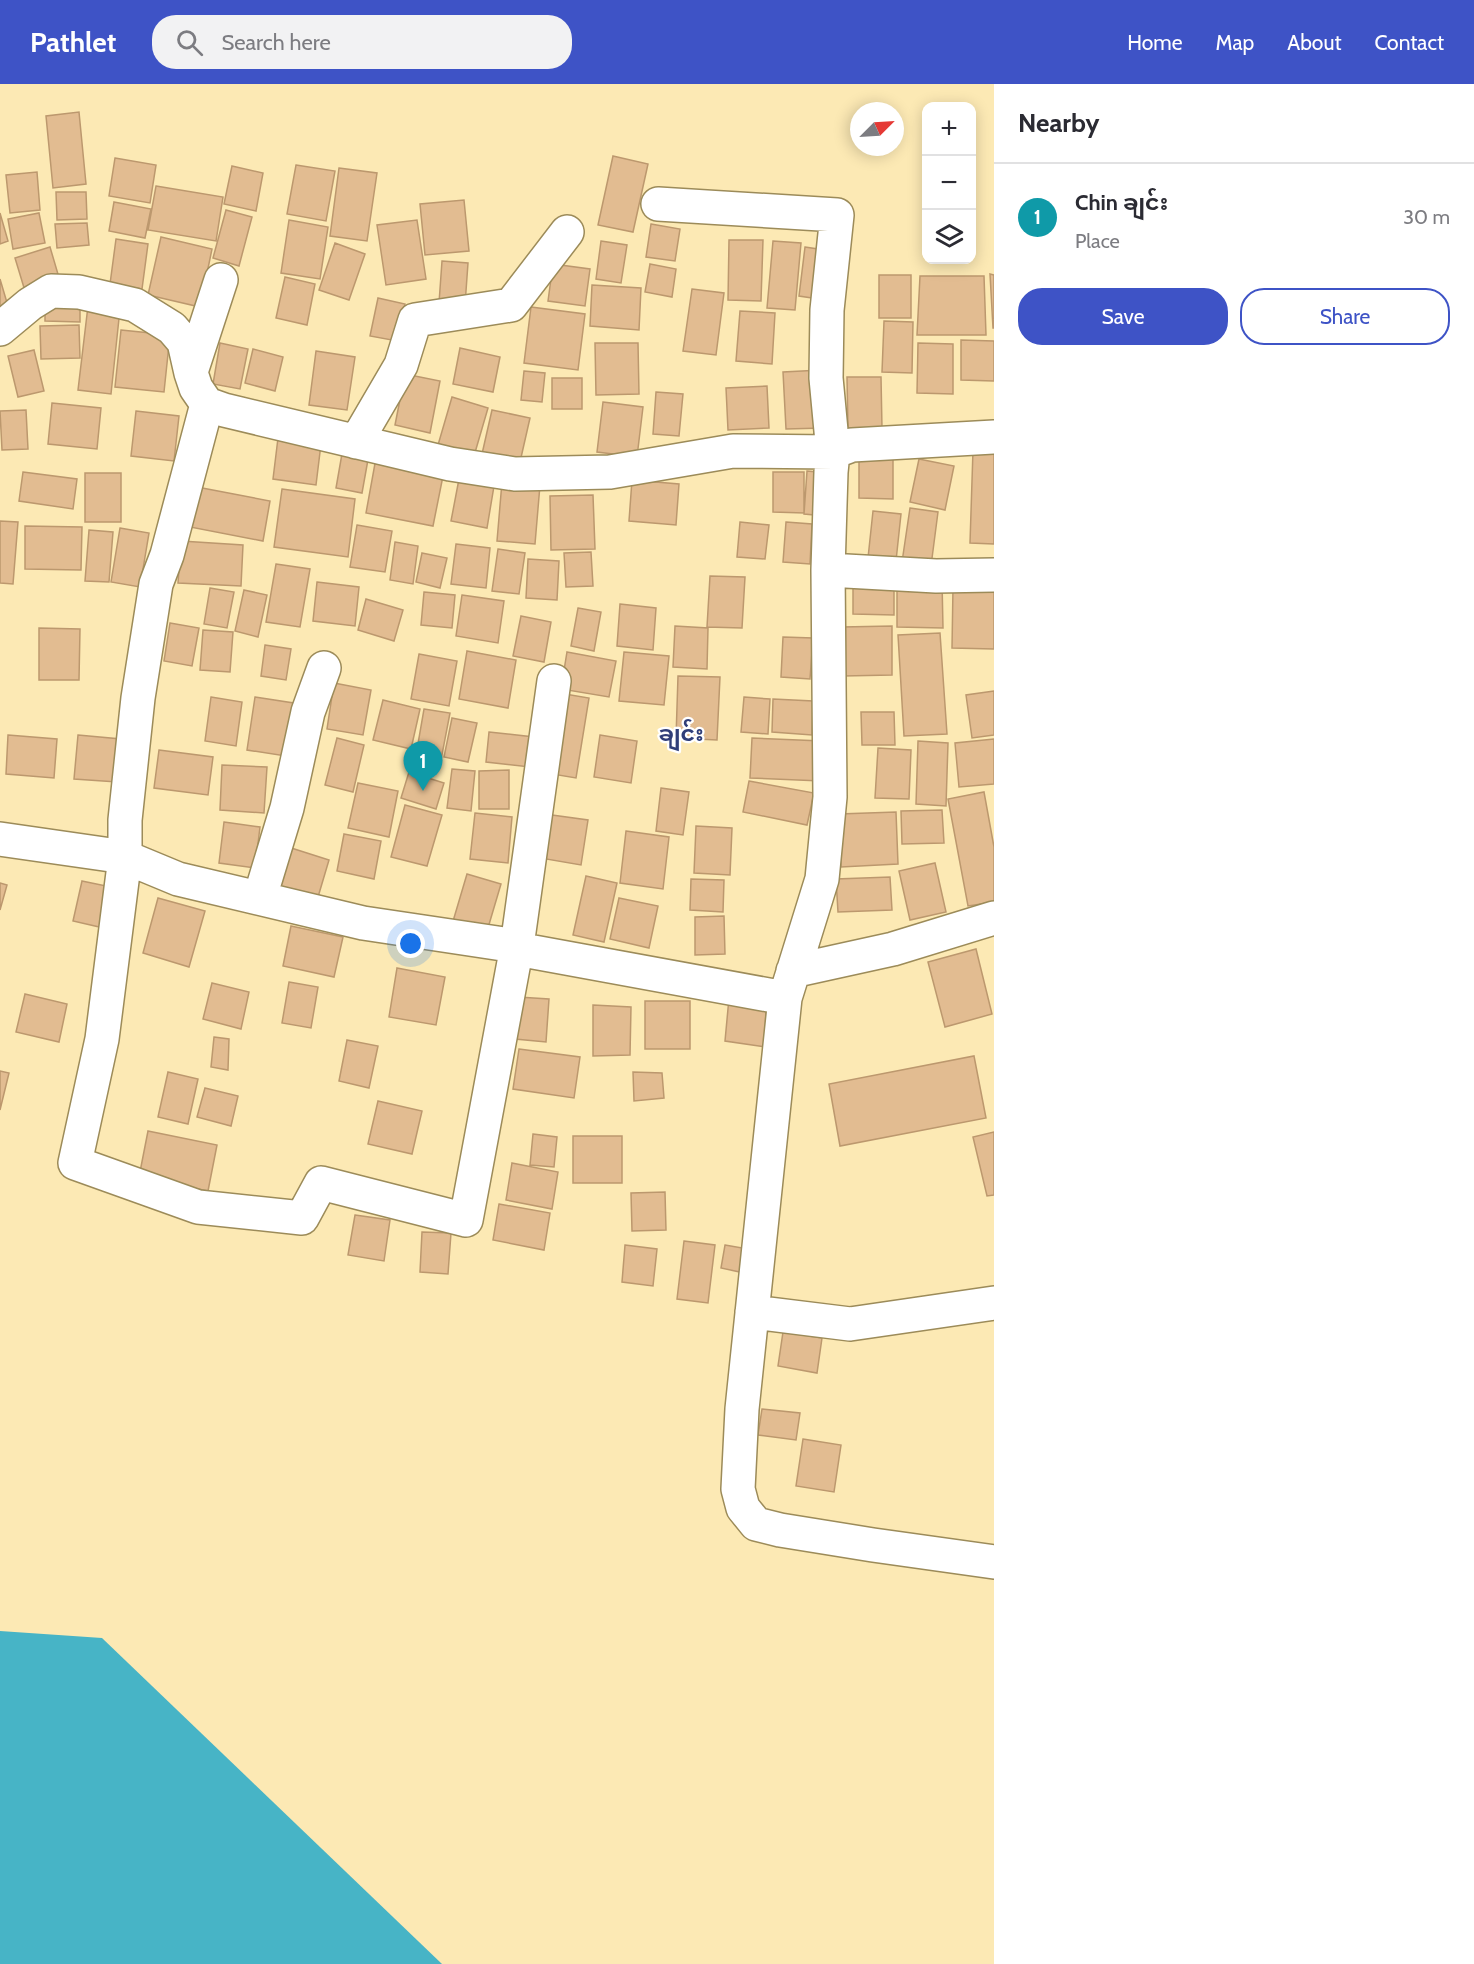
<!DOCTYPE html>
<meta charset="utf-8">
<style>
:root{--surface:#fff;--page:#f2f2f3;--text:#2b2b33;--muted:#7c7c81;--line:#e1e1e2;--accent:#3e53c6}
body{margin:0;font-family:Cabin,"Noto Sans Myanmar",sans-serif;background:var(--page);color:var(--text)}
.controls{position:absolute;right:18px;top:18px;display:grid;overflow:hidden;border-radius:12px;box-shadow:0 3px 15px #0003}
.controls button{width:54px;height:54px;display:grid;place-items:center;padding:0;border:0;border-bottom:2px solid var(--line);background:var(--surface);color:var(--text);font:30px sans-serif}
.compass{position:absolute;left:850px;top:18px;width:54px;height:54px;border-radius:50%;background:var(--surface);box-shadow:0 3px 15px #0003;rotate:66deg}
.you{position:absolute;left:411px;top:860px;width:21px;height:21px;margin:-15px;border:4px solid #fff;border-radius:50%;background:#1a73e8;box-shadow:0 0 0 9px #1a73e833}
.badge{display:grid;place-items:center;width:39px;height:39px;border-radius:50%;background:var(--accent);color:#fff;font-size:20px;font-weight:700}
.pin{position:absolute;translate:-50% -50px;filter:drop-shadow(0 2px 3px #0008)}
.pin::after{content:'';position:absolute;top:32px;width:21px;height:18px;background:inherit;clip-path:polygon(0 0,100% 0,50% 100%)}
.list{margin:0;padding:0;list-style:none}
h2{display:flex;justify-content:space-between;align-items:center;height:78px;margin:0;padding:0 24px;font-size:26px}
h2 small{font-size:20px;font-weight:400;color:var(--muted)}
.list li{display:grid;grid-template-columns:39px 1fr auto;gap:18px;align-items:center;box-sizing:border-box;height:108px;padding:0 24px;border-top:2px solid var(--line)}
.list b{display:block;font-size:22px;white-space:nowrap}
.list p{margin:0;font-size:20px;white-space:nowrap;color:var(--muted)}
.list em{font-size:20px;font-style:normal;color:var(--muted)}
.actions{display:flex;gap:12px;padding:18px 24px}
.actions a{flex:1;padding:14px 0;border:2px solid var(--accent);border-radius:24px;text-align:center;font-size:21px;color:var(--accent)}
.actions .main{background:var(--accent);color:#fff}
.icon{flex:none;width:33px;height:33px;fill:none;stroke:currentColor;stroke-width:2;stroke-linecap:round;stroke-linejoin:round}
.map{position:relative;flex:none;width:994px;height:1880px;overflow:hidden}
header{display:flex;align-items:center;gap:36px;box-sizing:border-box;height:84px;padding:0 30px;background:var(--accent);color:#fff}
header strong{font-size:28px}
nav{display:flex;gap:33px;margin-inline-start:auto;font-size:21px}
.search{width:420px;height:54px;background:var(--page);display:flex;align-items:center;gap:15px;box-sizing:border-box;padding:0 21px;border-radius:24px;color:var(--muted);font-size:22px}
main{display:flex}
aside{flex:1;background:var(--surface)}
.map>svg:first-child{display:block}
.water{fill:#47b4c6}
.building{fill:#e2bc91;stroke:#bc986e;stroke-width:1.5}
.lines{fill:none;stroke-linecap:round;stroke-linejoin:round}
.minor-casing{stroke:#9c8b59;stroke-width:36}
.minor{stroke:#fff;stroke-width:33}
.labels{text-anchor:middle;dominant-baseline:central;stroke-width:4.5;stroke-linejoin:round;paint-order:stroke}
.quarter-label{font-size:22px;font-weight:bold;fill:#303e78;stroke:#fff}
</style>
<header>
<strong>Pathlet</strong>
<div class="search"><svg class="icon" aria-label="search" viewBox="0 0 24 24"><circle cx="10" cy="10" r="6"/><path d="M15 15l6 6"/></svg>Search here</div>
<nav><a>Home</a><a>Map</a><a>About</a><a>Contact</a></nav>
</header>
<main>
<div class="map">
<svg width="994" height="1880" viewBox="0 0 994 1880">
<rect width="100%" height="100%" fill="#fce9b4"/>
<path class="water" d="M0,1547L102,1554L442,1880H0Z"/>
<path class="building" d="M79,28L86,100L53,104L46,32Z
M613,72L648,80L633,148L598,141Z
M115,74L156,81L150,119L109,112Z
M296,81L335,87L326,137L287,130Z
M232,82L263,89L256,127L224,120Z
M339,84L377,89L367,157L330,152Z
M37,88L40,126L10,129L6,91Z
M156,102L223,113L216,157L148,146Z
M56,108H86L87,135L57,136Z
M464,116L469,167L425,171L420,120Z
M114,118L151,125L145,154L109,147Z
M226,126L252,133L239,182L213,174Z
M0,129L8,157L0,160Z
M39,129L45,159L13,165L8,135Z
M289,136L328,143L320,195L281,189Z
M417,136L426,195L386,201L377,141Z
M87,139L89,161L57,164L55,140Z
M651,140L680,145L675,177L646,173Z
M161,153L212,165L200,223L148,211Z
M116,155L148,160L142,205L110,200Z
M729,156H763L761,217L728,216Z
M601,157L627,161L621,199L596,195Z
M773,157L801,159L795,226L767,224Z
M335,159L365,170L349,216L319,206Z
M50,163L60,197L25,207L15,174Z
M805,163L831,167L825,216L799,212Z
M442,177L468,179L465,221L439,219Z
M553,180L590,185L585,222L548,217Z
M650,180L676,185L672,213L645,208Z
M990,190L994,191V244H993Z
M879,191H911V234H879Z
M920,192H984L986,251H917Z
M285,193L315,200L307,241L276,234Z
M0,195L8,222L0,225Z
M592,201L641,204L639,246L590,242Z
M692,205L724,209L716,271L683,267Z
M378,214L405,220L397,257L370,252Z
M45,216H80V238L45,237Z
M88,222L120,225L111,310L78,306Z
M531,223L585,230L578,286L524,279Z
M740,227L775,229L772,280L736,277Z
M884,237L913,238L912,289L882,288Z
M79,241L80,274L41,275L40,242Z
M121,246L170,251L164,308L115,303Z
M961,256L994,257V297L961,296Z
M220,259L248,265L240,305L213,300Z
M595,259H638L639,310L596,311Z
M918,259L953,260V310L917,309Z
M460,264L500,273L493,308L453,300Z
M253,265L283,273L275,307L245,299Z
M34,266L44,307L18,313L8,272Z
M316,267L355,273L347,326L309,321Z
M821,286L823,344L786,345L783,288Z
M524,287L545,289L542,318L521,316Z
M405,290L440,297L430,349L395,341Z
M847,293H881L882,344L848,345Z
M552,294H582V325H552Z
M767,302L769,344L728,346L726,304Z
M656,308L683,310L679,352L653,350Z
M452,313L488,324L474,372L438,361Z
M603,318L643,323L637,373L597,368Z
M52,319L101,324L97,365L48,360Z
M26,326L28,365L2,366L0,327Z
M492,326L530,334L520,378L482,370Z
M136,327L179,332L174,377L131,372Z
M278,354L321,360L316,401L273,395Z
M343,364L369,370L362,409L336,404Z
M973,366L994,367V460L970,459Z
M893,371V415L859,414V372Z
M376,374L444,387L433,442L366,429Z
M919,375L954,382L945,426L910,418Z
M807,387L827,389L825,432L804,430Z
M23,388L77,395L73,425L19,417Z
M773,388H804V429L773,428Z
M85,389H121V438H85Z
M459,395L494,402L487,444L451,437Z
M632,396L679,400L676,441L629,437Z
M502,398L540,401L535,460L497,457Z
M197,403L270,417L263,457L190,443Z
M282,405L355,415L348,473L274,463Z
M593,411L595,465L551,466L550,412Z
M910,424L938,428L931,482L902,478Z
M873,427L901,430L896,477L868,474Z
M0,437L18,438L13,500L0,499Z
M740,438L769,441L765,475L737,473Z
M786,438L812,440L810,480L783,478Z
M357,441L392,447L385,488L350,483Z
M25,442L82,443L81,486L25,485Z
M120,444L149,449L140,503L111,498Z
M89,446L113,448L109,498L85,497Z
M181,457L243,461L241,502L178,499Z
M395,458L418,462L413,500L390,496Z
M456,460L490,464L486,504L451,500Z
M498,465L525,469L519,510L492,507Z
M591,468L593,502L566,503L564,469Z
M422,469L447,474L440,504L416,498Z
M528,475L559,477L557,516L526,514Z
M276,480L310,485L300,543L266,538Z
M710,492L745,493L742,544L707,543Z
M853,496H894V531L853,530Z
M897,497H942L943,544L897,543Z
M317,498L359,503L355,542L313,537Z
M953,503L994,504V565L952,564Z
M210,504L234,508L227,544L204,540Z
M244,506L267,511L258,553L235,547Z
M424,508L455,511L452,544L421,541Z
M462,511L504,517L498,559L456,552Z
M366,515L403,526L394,557L358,546Z
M620,520L656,524L653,566L617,562Z
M578,524L601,528L594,567L571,562Z
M521,532L551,538L544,578L513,572Z
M170,539L199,544L192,582L164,577Z
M675,542L708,544L707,585L673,583Z
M892,542V591L843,592L842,543Z
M39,544L80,545L79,596H39Z
M203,546L233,548L230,588L200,586Z
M940,549L947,650L904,652L898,551Z
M783,553L813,554L810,595L781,593Z
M265,561L291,565L286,596L261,592Z
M467,567L516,576L508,624L459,615Z
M567,568L616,577L609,613L561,605Z
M624,568L669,572L664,621L619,617Z
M419,570L457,577L449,622L411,615Z
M678,592L720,593L717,656L676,654Z
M334,599L371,606L363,651L327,645Z
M994,607V651L972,654L966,611Z
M559,609L589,614L576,694L546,689Z
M211,613L242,618L236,662L205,657Z
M255,613L300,620L292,673L247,666Z
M744,613L770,615L768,650L741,648Z
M773,615L813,617L812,651L772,648Z
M383,616L420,625L411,665L373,656Z
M424,625L450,629L440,681L415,677Z
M861,628H894L895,661H862Z
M452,634L477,639L468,678L444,673Z
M489,648L534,653L530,683L486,678Z
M8,651L57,655L54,694L6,690Z
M78,651L121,655L117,698L74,695Z
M600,651L637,657L631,699L594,693Z
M337,654L364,661L353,708L325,701Z
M752,654L822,657L821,697L750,694Z
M994,655V700L959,703L955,659Z
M918,657L948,659L946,722L916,720Z
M878,664L911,666L909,715L875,714Z
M159,666L213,673L208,711L154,704Z
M222,681L267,683L264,729L220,726Z
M452,685L475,687L471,727L447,724Z
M509,686V725H479V687Z
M409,688L444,699L436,725L401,714Z
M749,697L814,709L807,741L743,728Z
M358,699L398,707L389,753L348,744Z
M661,704L689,708L683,751L656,747Z
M984,708L994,763V818L968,822L948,715Z
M405,721L442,731L427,782L391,773Z
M942,726L944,759L902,760L901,727Z
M896,728L898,780L841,783L839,730Z
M475,729L512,733L508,779L470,775Z
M552,731L588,736L581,781L546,775Z
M224,738L260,743L255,784L219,779Z
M696,742L732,744L730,791L694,789Z
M626,747L669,753L663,805L620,799Z
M344,750L381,757L374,795L337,787Z
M285,762L329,776L318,813L274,800Z
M935,779L946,828L910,836L899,787Z
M467,790L501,800L485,854L451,844Z
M586,792L617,799L604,858L573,851Z
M890,793L892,826L838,828L836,795Z
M691,795L724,796L723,828L690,826Z
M82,797L116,804L108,845L73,837Z
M0,799L7,801L0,826Z
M158,814L205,827L189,883L143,869Z
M619,814L658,822L649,864L610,855Z
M724,832L725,870L695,871V833Z
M291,842L343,853L334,893L283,882Z
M976,865L992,930L945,943L928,878Z
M397,884L445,893L436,941L389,933Z
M289,898L318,903L311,944L282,939Z
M212,899L249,908L241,945L203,935Z
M25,910L67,920L59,958L16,948Z
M518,913L549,915L546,958L515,955Z
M729,914L766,918L765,963L725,957Z
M645,917H690V965H645Z
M593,921L631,923L630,971L593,972Z
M214,953L229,955L228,986L211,983Z
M347,956L378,962L369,1004L339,997Z
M519,965L580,973L574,1014L513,1005Z
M974,972L986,1034L840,1062L829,1000Z
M0,987L9,989L0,1026Z
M168,988L198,995L188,1040L158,1033Z
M633,988L662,989L664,1014L634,1017Z
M205,1004L238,1012L231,1042L197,1033Z
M378,1017L422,1027L412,1070L368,1060Z
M148,1047L217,1061L208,1107L139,1093Z
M994,1048V1111L987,1112L973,1053Z
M533,1050L557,1053L554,1083L530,1081Z
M573,1052H622V1099H573Z
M512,1079L558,1088L552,1125L506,1116Z
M665,1108L666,1146L632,1147L631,1109Z
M499,1120L550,1129L544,1166L493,1156Z
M355,1131L390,1136L384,1177L348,1171Z
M422,1148L451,1149L448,1190L420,1188Z
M684,1157L715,1161L708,1219L677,1215Z
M625,1161L657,1165L653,1202L622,1198Z
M725,1161L754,1166L749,1190L721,1184Z
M783,1248L822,1254L817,1289L778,1282Z
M762,1325L800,1329L796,1356L758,1351Z
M803,1355L841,1361L834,1408L796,1402Z"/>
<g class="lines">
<g class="minor-casing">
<path id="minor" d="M658,120L837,131L827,226L826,294L833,368L831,388L828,486L830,713L822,795L785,914L742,1325L738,1405L743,1424L756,1440L780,1446L873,1461L994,1478
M0,245L30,220L51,207L79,208L135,221L172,244L184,258L191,289L196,304L207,320
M191,288L221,196
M356,358L401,281L415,236L511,221L567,148
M828,486L936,492L994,491
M554,597L517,862L466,1136L321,1099L302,1134L198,1123L75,1079L102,955L125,773L178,795L363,839L517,862L528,867L785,914
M0,755L125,773V736L138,614L156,500L167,471L207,320L224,326L450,380L515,390L610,388L733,367L833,368L852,361L994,353
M260,813L287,724L308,628L324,584
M793,887L893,865L994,834
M752,1228L850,1240L994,1219"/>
</g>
<use href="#minor" class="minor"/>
</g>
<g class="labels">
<g class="quarter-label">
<text x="681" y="649">ချင်း</text>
</g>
</g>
</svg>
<div class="controls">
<button>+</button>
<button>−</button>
<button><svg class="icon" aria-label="layers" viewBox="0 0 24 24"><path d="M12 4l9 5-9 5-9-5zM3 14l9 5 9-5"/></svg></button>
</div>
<svg class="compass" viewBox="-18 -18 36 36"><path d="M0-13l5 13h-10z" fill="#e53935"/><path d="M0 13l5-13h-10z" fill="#7c7c81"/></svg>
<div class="you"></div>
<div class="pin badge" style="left:423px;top:707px;background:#0f9aa8">1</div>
</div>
<aside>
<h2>Nearby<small></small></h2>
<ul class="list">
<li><span class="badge" style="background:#0f9aa8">1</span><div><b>Chin ချင်း</b><p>Place</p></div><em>30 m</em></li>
</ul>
<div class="actions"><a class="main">Save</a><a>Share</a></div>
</aside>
</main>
